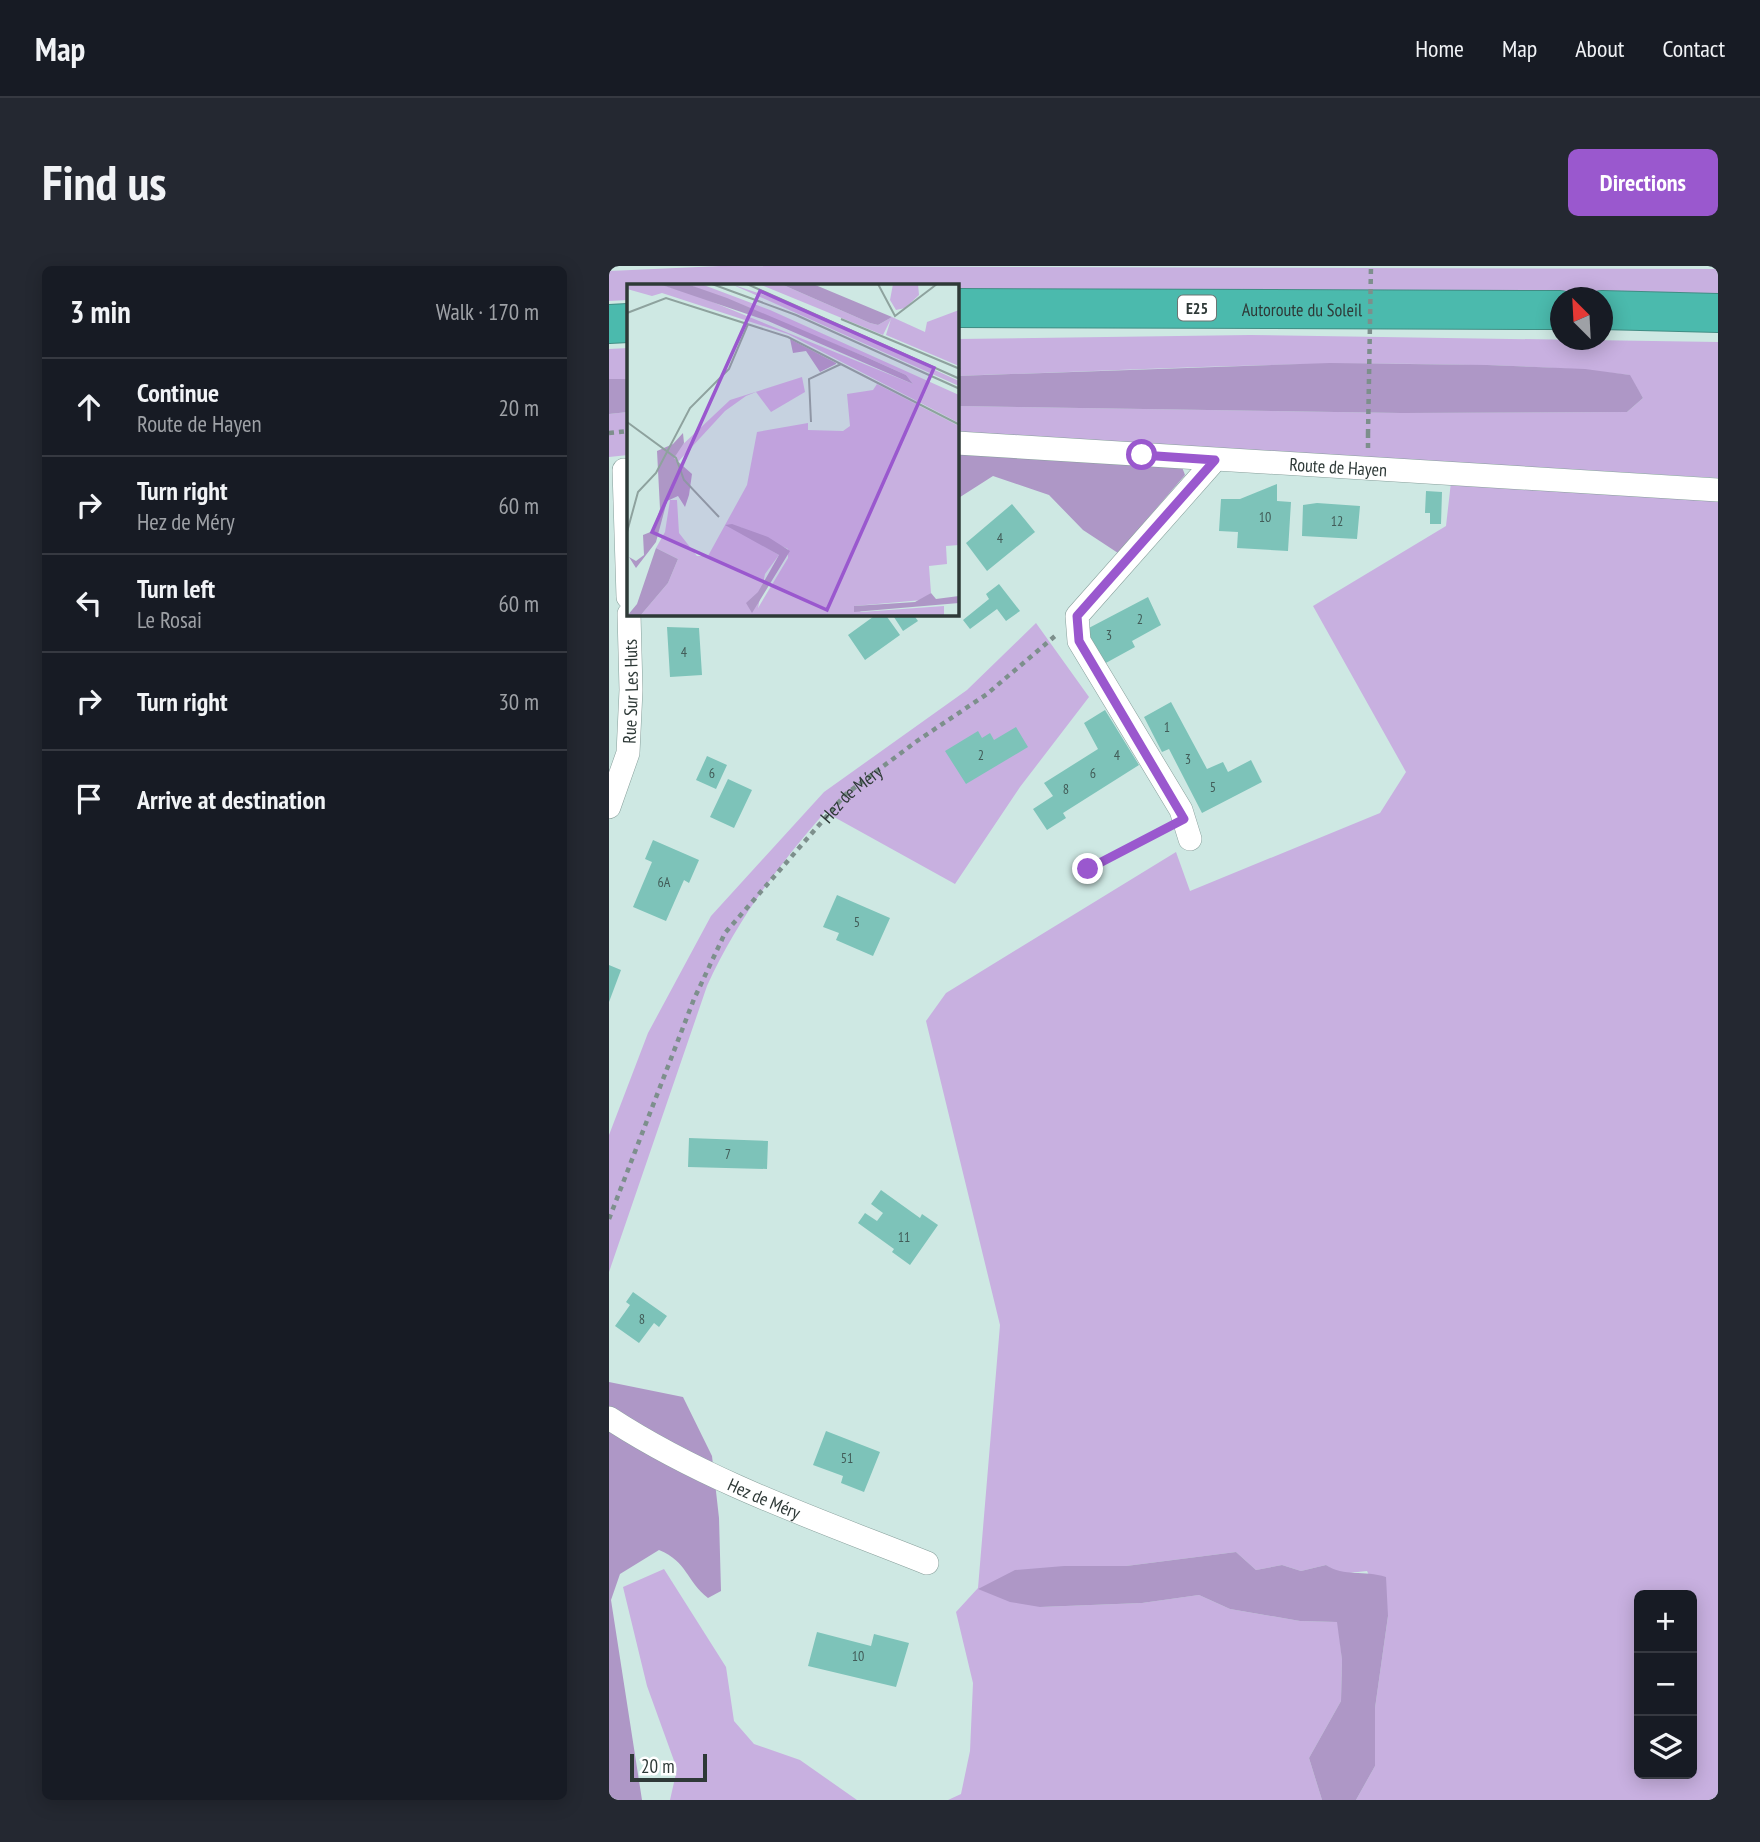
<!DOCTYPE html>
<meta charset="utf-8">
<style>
:root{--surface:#171b24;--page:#242831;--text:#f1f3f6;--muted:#9ea1a6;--line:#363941;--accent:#9a58ce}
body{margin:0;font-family:"PT Sans Narrow",sans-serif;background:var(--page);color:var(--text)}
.controls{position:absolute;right:21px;bottom:21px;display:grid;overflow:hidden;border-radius:10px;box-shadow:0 4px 18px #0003}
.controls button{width:63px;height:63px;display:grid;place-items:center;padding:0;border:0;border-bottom:2px solid var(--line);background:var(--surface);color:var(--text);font:35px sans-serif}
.compass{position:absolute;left:941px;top:21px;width:63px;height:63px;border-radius:50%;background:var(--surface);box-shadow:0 4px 18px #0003;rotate:336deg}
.scale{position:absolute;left:21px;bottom:18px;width:77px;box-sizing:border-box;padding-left:7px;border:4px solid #2e3937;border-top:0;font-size:19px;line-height:24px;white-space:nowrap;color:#2e3937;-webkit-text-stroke:5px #fff;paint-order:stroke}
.stop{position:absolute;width:21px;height:21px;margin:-16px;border:5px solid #9a58ce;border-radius:50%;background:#fff}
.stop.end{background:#9a58ce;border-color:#fff;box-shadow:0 2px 7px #0008}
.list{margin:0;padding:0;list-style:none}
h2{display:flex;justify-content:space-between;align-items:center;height:91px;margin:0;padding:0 28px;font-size:30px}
h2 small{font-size:23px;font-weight:400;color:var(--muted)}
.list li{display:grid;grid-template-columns:46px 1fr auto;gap:21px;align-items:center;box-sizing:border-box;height:98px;padding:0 28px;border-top:2px solid var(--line)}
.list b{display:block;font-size:26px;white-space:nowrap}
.list p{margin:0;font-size:23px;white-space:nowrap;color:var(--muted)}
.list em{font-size:23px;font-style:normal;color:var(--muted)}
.icon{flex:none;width:38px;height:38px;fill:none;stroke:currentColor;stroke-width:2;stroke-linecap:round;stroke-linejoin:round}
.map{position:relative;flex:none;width:1109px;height:1534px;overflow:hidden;border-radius:10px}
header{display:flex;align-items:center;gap:42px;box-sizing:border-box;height:98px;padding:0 35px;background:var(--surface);border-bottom:2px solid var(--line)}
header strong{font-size:33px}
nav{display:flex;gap:38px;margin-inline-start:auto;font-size:24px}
.intro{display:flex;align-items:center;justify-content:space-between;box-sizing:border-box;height:168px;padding:0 42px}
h1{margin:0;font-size:49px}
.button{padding:18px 32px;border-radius:10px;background:var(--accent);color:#fff;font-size:24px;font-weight:700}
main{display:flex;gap:42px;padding:0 42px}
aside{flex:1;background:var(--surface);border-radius:10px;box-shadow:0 4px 18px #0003}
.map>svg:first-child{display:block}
.green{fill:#c8b0e0;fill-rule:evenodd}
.forest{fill:#ae97c6}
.building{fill:#7dc3b9}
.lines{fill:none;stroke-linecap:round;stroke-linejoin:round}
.minor-casing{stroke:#879f9b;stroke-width:24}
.motorway-casing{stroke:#418d84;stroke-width:40}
.path{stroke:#7d8f8c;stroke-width:4.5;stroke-dasharray:5 5;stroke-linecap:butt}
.minor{stroke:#fff;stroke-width:23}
.motorway{stroke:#4bbaad;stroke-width:38}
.path-bridge{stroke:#7d8f8c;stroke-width:4.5;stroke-dasharray:5 5;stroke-linecap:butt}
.route{stroke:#9a58ce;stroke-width:9}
.labels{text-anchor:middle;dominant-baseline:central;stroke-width:6;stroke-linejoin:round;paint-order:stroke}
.number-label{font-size:14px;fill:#425c58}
.shield{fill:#fff;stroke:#6d7473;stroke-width:2}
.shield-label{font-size:16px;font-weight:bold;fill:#2e3937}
.street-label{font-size:18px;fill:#2e3937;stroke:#fff}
.inset-road{fill:none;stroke:#8ea29e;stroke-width:2}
.view{fill:#9a58ce;fill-opacity:0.15;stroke:#9a58ce;stroke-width:3.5}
.inset-edge{fill:none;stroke:#2e3937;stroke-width:3.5}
</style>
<header>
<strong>Map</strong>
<nav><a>Home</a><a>Map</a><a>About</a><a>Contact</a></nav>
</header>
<div class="intro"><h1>Find us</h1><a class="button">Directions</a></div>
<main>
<aside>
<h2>3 min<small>Walk · 170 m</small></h2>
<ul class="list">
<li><svg class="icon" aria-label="ahead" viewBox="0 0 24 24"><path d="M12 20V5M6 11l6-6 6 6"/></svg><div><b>Continue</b><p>Route de Hayen</p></div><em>20 m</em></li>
<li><svg class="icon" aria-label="right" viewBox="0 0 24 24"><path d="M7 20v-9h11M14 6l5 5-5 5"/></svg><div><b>Turn right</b><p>Hez de Méry</p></div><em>60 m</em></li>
<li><svg class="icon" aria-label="left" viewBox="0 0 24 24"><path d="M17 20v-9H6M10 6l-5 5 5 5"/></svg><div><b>Turn left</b><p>Le Rosai</p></div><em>60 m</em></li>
<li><svg class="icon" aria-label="right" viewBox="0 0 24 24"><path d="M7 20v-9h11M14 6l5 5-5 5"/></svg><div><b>Turn right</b></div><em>30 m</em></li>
<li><svg class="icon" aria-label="arrive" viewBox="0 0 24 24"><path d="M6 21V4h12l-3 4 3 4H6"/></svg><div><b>Arrive at destination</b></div></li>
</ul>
</aside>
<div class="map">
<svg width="1109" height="1534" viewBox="0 0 1109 1534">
<rect width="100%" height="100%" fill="#cee8e3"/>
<path class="green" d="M112,0L1109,3V31L720,24L348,27V19H19V34L0,35V5Z
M641,69L1109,76V212L348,167V140L792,147L1018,146L1034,132L1020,109C950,100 880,99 809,98C655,96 502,105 348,110V73Z
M19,82V113H0V83Z
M19,146V189L0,191V148Z
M842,216L1109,231V1534H747L766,1500V1442L779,1350L758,1305L730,1308L717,1299L692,1305L673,1299L647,1304L627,1286L517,1300H455L431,1341L533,1337L590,1329L621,1343L691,1355L729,1356L733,1394L732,1435L700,1492L713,1534H339L352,1528L361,1485L364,1417L347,1346L369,1322L391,1059L317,755L337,727L567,586L581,625L771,547L797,506L704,340L837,260ZM1030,1329H1083V1508H1030Z
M427,357L480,431L411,521L346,618L216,546C169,600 128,654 98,720L0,1006V869L39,767L102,650L215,526L358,424Z
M55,1303L117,1401L125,1455L145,1478L191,1494L248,1534H61L68,1503L38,1420L14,1321Z"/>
<path class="forest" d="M721,97L878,99L976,103L1021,109L1034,132L1018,146L792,147L348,140V110Z
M0,113H19V146L0,148Z
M348,187L573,201L576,209L509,287L474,264L440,229L384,210L348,233Z
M0,1116L74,1131L103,1190L110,1252L112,1325L99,1332C77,1315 79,1296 50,1284L11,1308L2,1334L33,1534H0Z
M627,1286L647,1304L673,1299L692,1305L717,1299C735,1311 755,1304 777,1311L779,1350L766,1442V1500L747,1534H713L700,1492L732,1435L733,1394L728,1356L691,1355L621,1343L590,1329L533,1337L431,1341L401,1336L369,1323L406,1304L455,1300H517Z"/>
<path class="building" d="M668,218V235L682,236L679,285L628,282L629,266L610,265L612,233H631Z
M817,225L833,226L832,258H821V247H816Z
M708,237L751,240L748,273L693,270L694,239Z
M403,238L426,266L378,305L357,277Z
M390,318L411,345L397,355L388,343L361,363L354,354L380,333L377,328Z
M539,331L552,359L523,375L526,381L495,398L476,364Z
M268,348H276L291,369L256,394L239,369Z
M283,348H304L309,355L294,365Z
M58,361L90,362L93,409L61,411Z
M562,436L598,503L614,496L619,506L642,494L653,516L593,547L560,483L553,486L535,451Z
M496,444L530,499L454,547L457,552L438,564L424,543L444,530L435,517L489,483L475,457Z
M407,461L419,481L357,518L336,485L369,465L373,472L381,467L385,474Z
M98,490L118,499L107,523L87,514Z
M119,513L143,524L125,562L101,551Z
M44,574L90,594L80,617L75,614L57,655L24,641L43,596L36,593Z
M228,629L281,652L264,690L227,674L230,667L214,661Z
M0,699L12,704L0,736Z
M80,872L159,875L158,903L79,901Z
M272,924L311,952L313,948L329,959L301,999L283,986L285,983L249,957L256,947L268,955L274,947L262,938Z
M24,1026L58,1050L50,1061L45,1057L30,1077L6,1060L21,1039L17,1036Z
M217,1165L271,1186L255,1226L232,1217L234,1210L204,1199Z
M208,1366L262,1380L265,1368L300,1377L287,1421L199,1400Z"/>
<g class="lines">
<g class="minor-casing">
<g id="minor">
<path id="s2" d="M348,177L1109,224"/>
<path d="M15,204L19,331"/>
<path id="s3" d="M0,541L19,487L22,424L20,348"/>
<path d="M581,573L572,544L470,375L468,350L606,194"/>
<path id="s4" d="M0,1152C98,1216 210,1254 318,1297"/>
</g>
</g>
<g class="motorway-casing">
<g id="motorway">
<path id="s5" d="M348,42L951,44"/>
<path d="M993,44L1109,47"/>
<path d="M0,58L19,57"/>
</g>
</g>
<g class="path">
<path d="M0,167L19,165"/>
<path d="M759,182V168"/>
<path d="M479,603L555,563"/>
<path id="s1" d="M0,953L85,733L116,667L237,528L308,475L378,428L446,370"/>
</g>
<use href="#minor" class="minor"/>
<use href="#motorway" class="motorway"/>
<path class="path-bridge" d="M759,168L762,0"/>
</g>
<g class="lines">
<path class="route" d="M479,603L575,553L470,375L468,350L606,194L533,189"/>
</g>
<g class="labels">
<g class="number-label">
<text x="656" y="251">10</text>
<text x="728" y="255">12</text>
<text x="391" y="272">4</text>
<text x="531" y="353">2</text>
<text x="500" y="369">3</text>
<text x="75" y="386">4</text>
<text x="558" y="461">1</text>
<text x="372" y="489">2</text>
<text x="508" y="489">4</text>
<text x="579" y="493">3</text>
<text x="103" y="507">6</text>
<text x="484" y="507">6</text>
<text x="604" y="521">5</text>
<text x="457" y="523">8</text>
<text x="55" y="616">6A</text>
<text x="248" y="656">5</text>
<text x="119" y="888">7</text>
<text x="295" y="971">11</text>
<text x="33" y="1053">8</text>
<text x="238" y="1192">51</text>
<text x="249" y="1390">10</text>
</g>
<rect class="shield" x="569" y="29.5" width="38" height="25" rx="5"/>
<g class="shield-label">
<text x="588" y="42">E25</text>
</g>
<g class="street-label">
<text stroke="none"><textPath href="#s5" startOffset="345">Autoroute du Soleil</textPath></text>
<text stroke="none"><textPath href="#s2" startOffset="382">Route de Hayen</textPath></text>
<text stroke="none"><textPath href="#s3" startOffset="119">Rue Sur Les Huts</textPath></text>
<text stroke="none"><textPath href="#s1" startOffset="497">Hez de Méry</textPath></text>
<text stroke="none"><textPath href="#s4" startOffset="175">Hez de Méry</textPath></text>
</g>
</g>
<g transform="translate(18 18)">
<rect width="332" height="332" fill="#cee8e3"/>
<path d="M0,0H32L71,12L286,100L279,91L239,73L60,0H74L143,26L332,111V139L161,50L35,9L25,12L0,5ZM104,0L161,19L332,97V102ZM132,0H154L243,39L251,41L265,33L298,48L300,38L332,26V21V82L259,51L264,35L256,51ZM266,0H291L292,11L278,24L269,26L263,16ZM175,93L178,108L144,128L129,108L119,112L98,127L51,178L47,174L52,164L103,116ZM250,100L332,142V261L319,262L320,280L302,282L304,309L295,316L227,322L234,328L317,322V332H13L41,299L51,275L29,264L38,248L43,216H50L52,249L70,272H81L120,201L130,148L181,139V146L216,147L223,142L220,110L246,106ZM113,243L161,265V274L131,324L138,290L152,271L123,254Z" fill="#c8b0e0" fill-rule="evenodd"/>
<path d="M32,0H60L100,14L239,73L279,91L286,100L141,37ZM154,0H186L265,33L251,41L243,39ZM163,55L209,79V80L193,88L179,67L166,69ZM56,149L57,159L47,174L65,190L62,211L58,223L51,212L40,217L29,258L9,284L2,273L9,277L17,271L16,251L26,247L33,225L30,167L46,160ZM105,240L141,253L163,267L125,329L119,319L131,308L152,271L98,241ZM29,264L51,275L41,299L13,332H0L10,320ZM304,309L309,315L332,312V319L227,328V322L288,318Z" fill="#ae97c6"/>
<path class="inset-road" d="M85,0L169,31L333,105M120,0L333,95M251,0L268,32L310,0M0,29L39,14L161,53L333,141M214,35L333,85M0,138L49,174L57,196L92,233M184,138L182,95L214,80M0,248L11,208L29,189L63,124L102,85L121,40"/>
<path class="view" d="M133,7L307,84L200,326L25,248Z"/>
<rect width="332" height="332" class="inset-edge"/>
</g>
</svg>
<div class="controls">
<button>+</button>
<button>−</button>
<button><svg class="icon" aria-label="layers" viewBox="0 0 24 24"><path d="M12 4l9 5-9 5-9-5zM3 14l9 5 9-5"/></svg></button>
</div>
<svg class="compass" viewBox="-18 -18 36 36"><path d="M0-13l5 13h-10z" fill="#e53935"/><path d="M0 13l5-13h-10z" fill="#9ea1a6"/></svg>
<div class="scale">20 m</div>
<div class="stop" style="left:533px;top:189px"></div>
<div class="stop end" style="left:479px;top:603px"></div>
</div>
</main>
